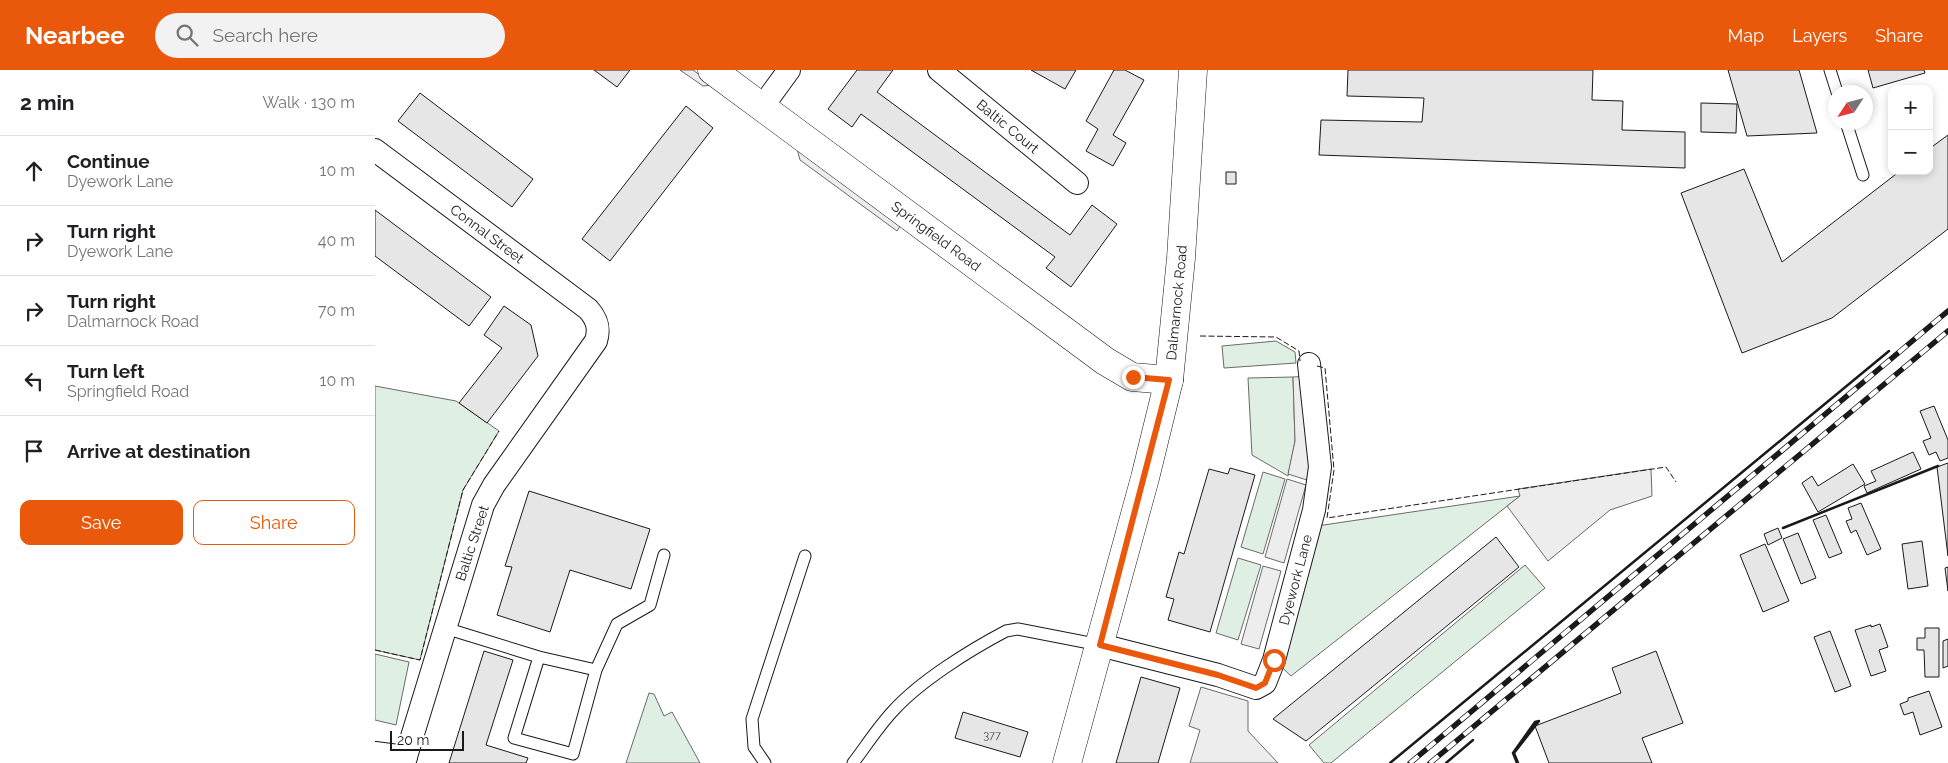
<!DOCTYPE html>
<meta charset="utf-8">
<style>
:root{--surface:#fff;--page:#f2f2f2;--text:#202124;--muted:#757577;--line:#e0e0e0;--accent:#ea580c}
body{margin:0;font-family:Raleway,sans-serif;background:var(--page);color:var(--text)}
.controls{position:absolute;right:15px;top:15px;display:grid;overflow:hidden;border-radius:10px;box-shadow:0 2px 8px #0003}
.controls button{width:45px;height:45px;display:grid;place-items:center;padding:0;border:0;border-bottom:1px solid var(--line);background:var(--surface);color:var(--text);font:25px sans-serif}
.compass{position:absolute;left:1453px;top:15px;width:45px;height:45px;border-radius:50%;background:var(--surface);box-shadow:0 2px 8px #0003;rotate:234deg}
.scale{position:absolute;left:15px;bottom:12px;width:74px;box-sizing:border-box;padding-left:5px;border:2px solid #1a1a1a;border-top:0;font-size:14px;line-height:18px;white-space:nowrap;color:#1a1a1a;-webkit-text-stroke:4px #fff;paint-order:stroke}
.stop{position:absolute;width:15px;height:15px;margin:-11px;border:4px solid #ea580c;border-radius:50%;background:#fff}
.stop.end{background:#ea580c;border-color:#fff;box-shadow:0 1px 5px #0008}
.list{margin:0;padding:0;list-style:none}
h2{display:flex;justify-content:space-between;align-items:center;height:65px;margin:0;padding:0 20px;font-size:21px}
h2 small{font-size:16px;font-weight:400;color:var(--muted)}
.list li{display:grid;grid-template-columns:32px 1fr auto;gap:15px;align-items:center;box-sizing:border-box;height:70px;padding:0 20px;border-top:1px solid var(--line)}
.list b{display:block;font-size:19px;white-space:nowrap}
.list p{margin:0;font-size:16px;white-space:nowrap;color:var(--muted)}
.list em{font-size:16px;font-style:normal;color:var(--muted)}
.actions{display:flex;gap:10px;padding:15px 20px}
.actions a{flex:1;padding:11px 0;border:1px solid var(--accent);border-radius:10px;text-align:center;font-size:18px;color:var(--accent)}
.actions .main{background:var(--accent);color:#fff}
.icon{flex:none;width:28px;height:28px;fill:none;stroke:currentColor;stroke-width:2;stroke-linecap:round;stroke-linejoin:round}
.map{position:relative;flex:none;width:1573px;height:693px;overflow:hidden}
header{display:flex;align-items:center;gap:30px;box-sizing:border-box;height:70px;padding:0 25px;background:var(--accent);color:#fff}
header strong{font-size:24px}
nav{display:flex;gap:28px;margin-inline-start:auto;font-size:18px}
.search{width:350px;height:45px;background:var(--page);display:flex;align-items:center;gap:12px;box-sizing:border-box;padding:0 18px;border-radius:28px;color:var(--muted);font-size:19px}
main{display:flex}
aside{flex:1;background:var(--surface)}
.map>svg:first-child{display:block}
.green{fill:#e0efe3;stroke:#6a6a6a}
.parking{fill:#ededed;stroke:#6a6a6a}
.building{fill:#e6e6e6;stroke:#1a1a1a}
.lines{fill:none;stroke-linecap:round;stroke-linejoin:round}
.lane-casing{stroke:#1a1a1a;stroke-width:13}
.street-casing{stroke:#1a1a1a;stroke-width:24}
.secondary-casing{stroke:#1a1a1a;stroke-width:29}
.primary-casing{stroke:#1a1a1a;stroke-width:29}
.lane{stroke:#fff;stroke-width:11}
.street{stroke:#fff;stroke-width:22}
.secondary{stroke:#fff;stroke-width:28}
.primary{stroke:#fff;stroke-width:28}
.rail-casing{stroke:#1a1a1a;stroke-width:5.5}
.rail{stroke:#fff;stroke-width:4;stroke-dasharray:11;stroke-linecap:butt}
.fence{stroke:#1a1a1a;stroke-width:1;stroke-dasharray:6 2.5;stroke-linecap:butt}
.wall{stroke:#1a1a1a;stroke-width:2.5}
.route{stroke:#ea580c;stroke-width:6}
.labels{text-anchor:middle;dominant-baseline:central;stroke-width:4;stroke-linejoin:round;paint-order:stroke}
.number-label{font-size:11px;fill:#4d4d4d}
.street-label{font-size:14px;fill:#1a1a1a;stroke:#fff}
</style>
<header>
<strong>Nearbee</strong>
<div class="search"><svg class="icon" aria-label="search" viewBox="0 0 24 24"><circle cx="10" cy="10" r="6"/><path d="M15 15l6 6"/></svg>Search here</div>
<nav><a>Map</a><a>Layers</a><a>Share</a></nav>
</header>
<main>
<aside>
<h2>2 min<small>Walk · 130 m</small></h2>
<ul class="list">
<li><svg class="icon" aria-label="ahead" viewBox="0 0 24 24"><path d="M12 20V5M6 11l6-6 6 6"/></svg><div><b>Continue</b><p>Dyework Lane</p></div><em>10 m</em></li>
<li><svg class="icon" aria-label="right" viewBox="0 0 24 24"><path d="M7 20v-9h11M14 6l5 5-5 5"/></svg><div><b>Turn right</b><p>Dyework Lane</p></div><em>40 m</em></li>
<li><svg class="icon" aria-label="right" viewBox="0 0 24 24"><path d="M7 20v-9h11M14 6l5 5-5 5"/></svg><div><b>Turn right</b><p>Dalmarnock Road</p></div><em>70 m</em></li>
<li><svg class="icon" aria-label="left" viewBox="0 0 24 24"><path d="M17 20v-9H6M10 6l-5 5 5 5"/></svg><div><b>Turn left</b><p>Springfield Road</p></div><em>10 m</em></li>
<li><svg class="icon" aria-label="arrive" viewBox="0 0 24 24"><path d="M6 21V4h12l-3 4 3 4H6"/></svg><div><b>Arrive at destination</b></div></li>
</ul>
<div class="actions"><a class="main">Save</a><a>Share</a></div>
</aside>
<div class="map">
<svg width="1573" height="693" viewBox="0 0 1573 693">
<rect width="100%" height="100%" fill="#fff"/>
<path class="green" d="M901,271L920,282L921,293L849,298L847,276Z
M918,307L920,371L913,406L877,385L873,308Z
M0,316L81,331L124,361L88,420L45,590L0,580Z
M888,402L910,409L888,484L866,477Z
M1145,426L916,606L899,590L935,457Z
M863,488L886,495L863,570L841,563Z
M1150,495L1170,518L956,693H949L934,675Z
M0,584L34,592L21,655L0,650Z
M274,623L279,624L289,646L297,642L325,693H251Z"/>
<path class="parking" d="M305,0H318L338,15L328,16Z
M421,75L527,153L522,161L425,90Z
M936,306L940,379L932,410L913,404L920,371L918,307Z
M1276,399L1277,426L1235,440L1173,491L1132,436L1145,426L1143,419Z
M912,409L931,415L909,493L890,487Z
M888,496L906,501L884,579L866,574Z
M826,617L873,631V661L903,693H815L825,660L814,656Z"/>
<path class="building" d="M219,0H255L242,17Z
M482,0H518L502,22L695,165L717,135L742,154L696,217L671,198L680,187L486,44L477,57L453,39Z
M656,0H701L690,19Z
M739,0H750L769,10L738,65L751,73L738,96L711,81L723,59L711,51Z
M973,0H1218L1217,30L1248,31L1247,60L1310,62V98L944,85L946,50L1047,52L1049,28L972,26Z
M1353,0H1424L1442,63L1372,66Z
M1493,0H1549L1550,3L1498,18Z
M45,23L158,109L137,137L23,51Z
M1326,33L1362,34L1361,63L1326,62Z
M311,36L338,58L235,191L207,169Z
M1573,65V159L1457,248L1367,283L1306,123L1369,99L1407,192L1525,101H1554V79Z
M851,102H861V114H851Z
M0,140L116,227L94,256L0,186Z
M129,236L156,255L163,286L112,353L84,333L127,278L109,265Z
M1559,336L1573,370V388L1565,391L1561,382L1554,385L1548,371L1556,368L1545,341Z
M1538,382L1546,399L1492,423L1489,416L1501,411L1496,401Z
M1573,393V486L1562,397Z
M1478,394L1490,414L1443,442L1427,413L1437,406L1443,416Z
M855,398L880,405L835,562L793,550L799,529L791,527L804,482L809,484L834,399L853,404Z
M154,421L275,459L256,519L195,500L175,562L122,545L137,497L130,496Z
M1486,433L1506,479L1492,485L1481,460L1476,463L1471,451L1477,449L1473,438Z
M1451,445L1467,483L1454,488L1438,450Z
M1403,458L1407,468L1393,475L1389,464Z
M1423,463L1441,508L1426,514L1408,469Z
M1121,467L1144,497L931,671L898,649Z
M1547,471L1553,516L1533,519L1527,474Z
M1390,474L1414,531L1388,542L1365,485Z
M1573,497V521L1570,498Z
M1505,554L1513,577L1504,580L1511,601L1496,606L1480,560L1496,555V557Z
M1550,558H1564V607H1550L1549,580H1542V568H1550Z
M1455,561L1476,616L1460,622L1439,567Z
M1573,569V596L1568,598V571Z
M109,581L138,590L111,675L153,688L151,693H74Z
M1281,581L1308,653L1267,668L1277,693H1174L1160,656L1246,623L1237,598Z
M766,607L805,618L783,693H741Z
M1554,621L1567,657L1545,665L1538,642L1529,645L1525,634L1533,631V628Z
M588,642L653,662L645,687L580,668Z"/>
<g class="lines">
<g class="lane-casing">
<path id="lane" d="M1455,0L1462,22
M1471,52L1488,105
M70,558L164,587L221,600
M164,587L139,668L198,684L221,600L242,554L275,535L289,485
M390,693L379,677L377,649L430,486
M478,693C491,676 503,657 518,641C545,611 595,580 631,561L643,559L725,575"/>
</g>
<g class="street-casing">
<g id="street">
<path id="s1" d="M564,0L702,113"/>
<path d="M387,37L414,0"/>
<path id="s2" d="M0,80L213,239C222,249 225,258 221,271L119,415L108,435L29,693"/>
<path id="s3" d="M725,575L843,605L881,618L890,613L899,590L939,440L945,397L934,294"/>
<path d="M0,683L31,687"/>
</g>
</g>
<g class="secondary-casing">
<g id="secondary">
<path id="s4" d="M337,0L730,291L757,307L794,310"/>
</g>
</g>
<g class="primary-casing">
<g id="primary">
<path id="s5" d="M692,693L770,408L794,310L806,188L818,0"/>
</g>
</g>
<use href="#lane" class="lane"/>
<use href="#street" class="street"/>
<use href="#secondary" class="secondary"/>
<use href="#primary" class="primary"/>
<g class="rail-casing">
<path id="rail" d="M1035,693L1573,241
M1055,693L1573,261"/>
</g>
<use href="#rail" class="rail"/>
<path class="fence" d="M825,266L901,267L924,281L925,291
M942,296L950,298L959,400L952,448L1291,397L1301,412
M0,580L45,590L88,420L124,361"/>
<path class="wall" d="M1408,458L1563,396
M1015,693L1514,281
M1071,693L1098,670
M1142,693L1138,683L1160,652L1164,651L1139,683L1143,693"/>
</g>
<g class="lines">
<path class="route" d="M758,307L794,310L725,575L843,605L881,618L890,613L899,590"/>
</g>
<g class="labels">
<g class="number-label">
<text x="617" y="665">377</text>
</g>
<g class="street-label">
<text stroke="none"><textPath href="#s1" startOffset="89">Baltic Court</textPath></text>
<text stroke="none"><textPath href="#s2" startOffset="140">Connal Street</textPath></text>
<text stroke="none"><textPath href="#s4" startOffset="279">Springfield Road</textPath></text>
<text stroke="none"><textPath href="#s5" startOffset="474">Dalmarnock Road</textPath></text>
<text transform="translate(97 473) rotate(-72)">Baltic Street</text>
<text stroke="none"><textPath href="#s3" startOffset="280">Dyework Lane</textPath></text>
</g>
</g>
</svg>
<div class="controls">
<button>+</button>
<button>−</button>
</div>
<svg class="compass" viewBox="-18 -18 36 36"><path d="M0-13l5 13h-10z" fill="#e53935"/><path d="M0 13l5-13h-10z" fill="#757577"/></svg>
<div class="scale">20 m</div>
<div class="stop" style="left:899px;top:590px"></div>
<div class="stop end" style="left:758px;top:307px"></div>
</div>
</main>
